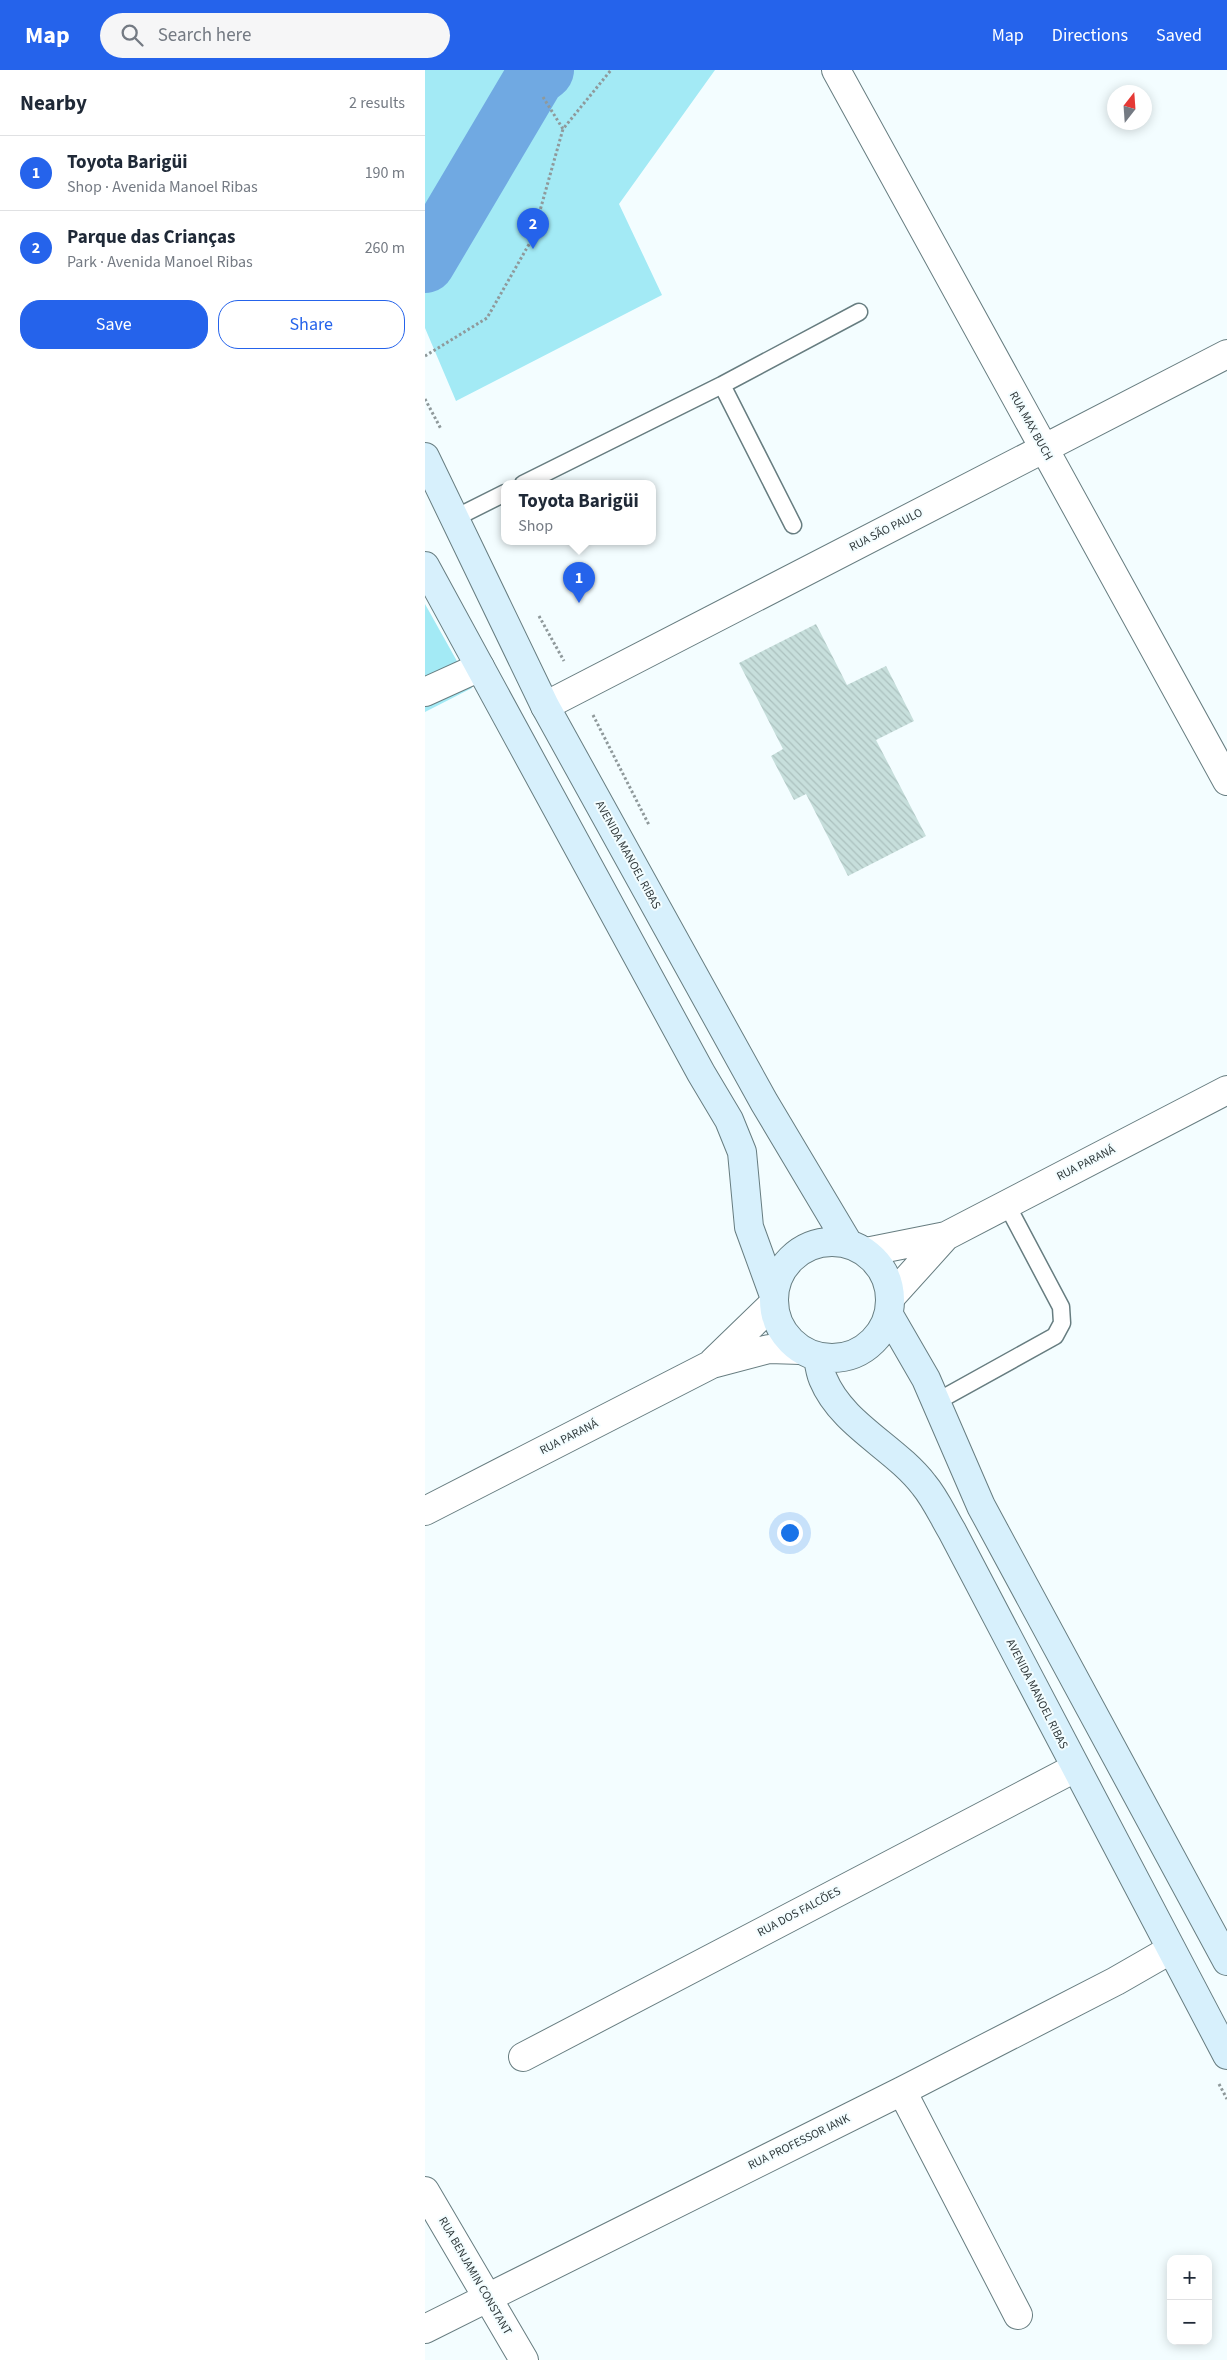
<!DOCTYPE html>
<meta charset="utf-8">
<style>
:root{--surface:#fff;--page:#f6f6f7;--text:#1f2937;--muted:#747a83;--line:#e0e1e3;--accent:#2563eb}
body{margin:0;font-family:"Source Sans 3",sans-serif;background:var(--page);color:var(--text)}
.controls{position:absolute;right:15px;bottom:15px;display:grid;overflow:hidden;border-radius:10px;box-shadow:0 2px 12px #0003}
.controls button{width:45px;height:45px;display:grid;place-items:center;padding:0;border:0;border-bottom:1px solid var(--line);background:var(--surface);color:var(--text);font:25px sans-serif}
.compass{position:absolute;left:682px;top:15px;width:45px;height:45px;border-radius:50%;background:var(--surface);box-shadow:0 2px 12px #0003;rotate:17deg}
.you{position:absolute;left:364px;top:1462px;width:18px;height:18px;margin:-12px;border:4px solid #fff;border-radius:50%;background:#1a73e8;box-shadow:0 0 0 8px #1a73e833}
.badge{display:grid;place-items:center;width:32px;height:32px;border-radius:50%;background:var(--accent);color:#fff;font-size:16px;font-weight:700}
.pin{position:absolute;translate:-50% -41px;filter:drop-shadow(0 1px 2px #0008)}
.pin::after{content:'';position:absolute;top:26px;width:18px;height:15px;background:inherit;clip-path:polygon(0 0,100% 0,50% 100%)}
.popup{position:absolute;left:76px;top:410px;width:155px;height:65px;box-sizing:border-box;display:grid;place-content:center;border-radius:10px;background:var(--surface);filter:drop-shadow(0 1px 4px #0005);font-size:16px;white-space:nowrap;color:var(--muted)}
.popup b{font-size:19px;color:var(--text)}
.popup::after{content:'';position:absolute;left:50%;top:100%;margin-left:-10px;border:10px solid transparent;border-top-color:var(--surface)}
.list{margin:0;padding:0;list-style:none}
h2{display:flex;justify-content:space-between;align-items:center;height:65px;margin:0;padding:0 20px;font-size:21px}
h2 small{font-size:16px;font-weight:400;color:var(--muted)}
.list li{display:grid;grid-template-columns:32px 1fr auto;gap:15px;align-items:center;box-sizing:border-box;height:75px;padding:0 20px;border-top:1px solid var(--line)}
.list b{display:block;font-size:19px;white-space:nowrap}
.list p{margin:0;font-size:16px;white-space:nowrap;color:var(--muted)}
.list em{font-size:16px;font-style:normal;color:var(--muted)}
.actions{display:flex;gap:10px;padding:15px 20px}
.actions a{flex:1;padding:11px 0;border:1px solid var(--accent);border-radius:20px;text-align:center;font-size:18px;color:var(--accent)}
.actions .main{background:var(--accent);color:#fff}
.icon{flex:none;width:28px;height:28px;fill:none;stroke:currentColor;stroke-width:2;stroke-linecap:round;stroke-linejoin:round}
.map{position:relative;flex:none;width:802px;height:2290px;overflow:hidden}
header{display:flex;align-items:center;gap:30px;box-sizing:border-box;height:70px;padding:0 25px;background:var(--accent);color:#fff}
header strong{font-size:24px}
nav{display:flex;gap:28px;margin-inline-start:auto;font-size:18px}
.search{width:350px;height:45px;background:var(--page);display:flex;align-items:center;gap:12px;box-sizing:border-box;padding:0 18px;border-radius:28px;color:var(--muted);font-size:19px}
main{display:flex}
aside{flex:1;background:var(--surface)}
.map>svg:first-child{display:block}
.green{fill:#a3eaf5}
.water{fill:url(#water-rules)}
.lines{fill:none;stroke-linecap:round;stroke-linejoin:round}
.river{stroke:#70a9e2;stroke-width:60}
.building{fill:url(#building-back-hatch)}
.service-casing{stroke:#677d80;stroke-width:19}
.minor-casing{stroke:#677d80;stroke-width:30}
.secondary-casing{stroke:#677d80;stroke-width:30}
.path{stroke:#8f999b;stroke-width:3;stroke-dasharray:2.5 2.5;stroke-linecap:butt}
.service{stroke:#fff;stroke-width:16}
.minor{stroke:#fff;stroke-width:28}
.secondary{stroke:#d7f0fc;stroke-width:28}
.labels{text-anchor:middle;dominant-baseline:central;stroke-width:4;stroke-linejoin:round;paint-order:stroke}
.street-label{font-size:12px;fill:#30393b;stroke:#f3fdff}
</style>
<header>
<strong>Map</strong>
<div class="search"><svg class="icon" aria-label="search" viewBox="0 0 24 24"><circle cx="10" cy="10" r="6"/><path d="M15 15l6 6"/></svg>Search here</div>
<nav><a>Map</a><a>Directions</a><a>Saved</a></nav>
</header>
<main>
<aside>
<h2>Nearby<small>2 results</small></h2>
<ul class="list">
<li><span class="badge">1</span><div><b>Toyota Barigüi</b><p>Shop · Avenida Manoel Ribas</p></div><em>190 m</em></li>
<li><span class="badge">2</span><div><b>Parque das Crianças</b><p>Park · Avenida Manoel Ribas</p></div><em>260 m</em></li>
</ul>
<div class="actions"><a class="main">Save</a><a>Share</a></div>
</aside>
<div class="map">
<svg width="802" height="2290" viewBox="0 0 802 2290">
<defs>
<pattern id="water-rules" width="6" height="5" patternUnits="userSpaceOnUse" patternTransform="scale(1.25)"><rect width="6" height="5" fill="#70a9e2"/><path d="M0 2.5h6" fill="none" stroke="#5c8bb8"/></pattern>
<pattern id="building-back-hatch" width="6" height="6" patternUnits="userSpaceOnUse" patternTransform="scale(1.25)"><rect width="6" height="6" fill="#c7dfdc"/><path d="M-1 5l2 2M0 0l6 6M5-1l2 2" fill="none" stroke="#abc0be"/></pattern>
</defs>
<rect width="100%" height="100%" fill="#f3fdff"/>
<path class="green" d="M0,0H290L194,134L237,225L31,331L0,258Z
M0,534L47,618L0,642Z"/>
<path class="water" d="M105,0H130L112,15L26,165L24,200L9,204L0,181L50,90Z"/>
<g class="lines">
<path class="river" d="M0,193L110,7L119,0"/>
</g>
<path class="building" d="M391,554L422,615L461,596L489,651L451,670L501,766L423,806L381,724L369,730L346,686L358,679L314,593Z"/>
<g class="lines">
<g class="service-casing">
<path id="service" d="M297,315L368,455
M98,414L297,315L434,242
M30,448L80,423
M511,1332L630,1266L637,1253L636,1237L582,1135"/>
</g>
<g class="minor-casing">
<path id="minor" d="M411,0L802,711
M0,622L55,597
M120,636L802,284
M441,1182L521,1166L802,1020
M466,1227L521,1166
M288,1292L349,1233
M0,1441L287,1294L344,1279L376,1280
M98,1987L650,1698
M477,2021L593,2245
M0,2121L99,2290
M0,2259L477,2021L691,1911L745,1880"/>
</g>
<g class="secondary-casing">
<path id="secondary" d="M0,387L120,636L339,1032L423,1173
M0,496L276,1003L304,1050L317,1082L324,1157L348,1223
M349 1230a58 58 0 1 1 116 0a58 58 0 1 1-116 0Z
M464,1245L501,1309L556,1436L802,1891
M393,1287C394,1294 395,1302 398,1309C417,1355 470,1377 499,1415C510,1428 518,1446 527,1461L802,1985"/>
</g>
<path class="path" d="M118,27L138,59L186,0
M0,286L62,248L107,169L138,59
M0,329L16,359
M114,546L139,591
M168,645L224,755
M794,2014L802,2029"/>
<use href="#service" class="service"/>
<use href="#minor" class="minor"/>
<use href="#secondary" class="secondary"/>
</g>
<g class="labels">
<g class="street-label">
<text transform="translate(606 356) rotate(61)">RUA MAX BUCH</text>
<text transform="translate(461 460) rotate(-27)">RUA SÃO PAULO</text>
<text transform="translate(203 785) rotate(61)">AVENIDA MANOEL RIBAS</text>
<text transform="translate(661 1093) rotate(-27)">RUA PARANÁ</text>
<text transform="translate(144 1367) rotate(-27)">RUA PARANÁ</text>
<text transform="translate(612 1624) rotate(63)">AVENIDA MANOEL RIBAS</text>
<text transform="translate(374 1842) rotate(-28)">RUA DOS FALCÕES</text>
<text transform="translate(374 2072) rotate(-26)">RUA PROFESSOR IANK</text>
<text transform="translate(50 2206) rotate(60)">RUA BENJAMIN CONSTANT</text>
</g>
</g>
</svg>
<div class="controls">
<button>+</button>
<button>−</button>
</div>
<svg class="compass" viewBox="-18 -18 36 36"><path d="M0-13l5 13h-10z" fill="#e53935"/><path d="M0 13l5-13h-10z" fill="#747a83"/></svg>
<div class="you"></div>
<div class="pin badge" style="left:154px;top:533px">1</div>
<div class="popup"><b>Toyota Barigüi</b>Shop</div>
<div class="pin badge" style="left:108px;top:179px">2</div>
</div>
</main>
